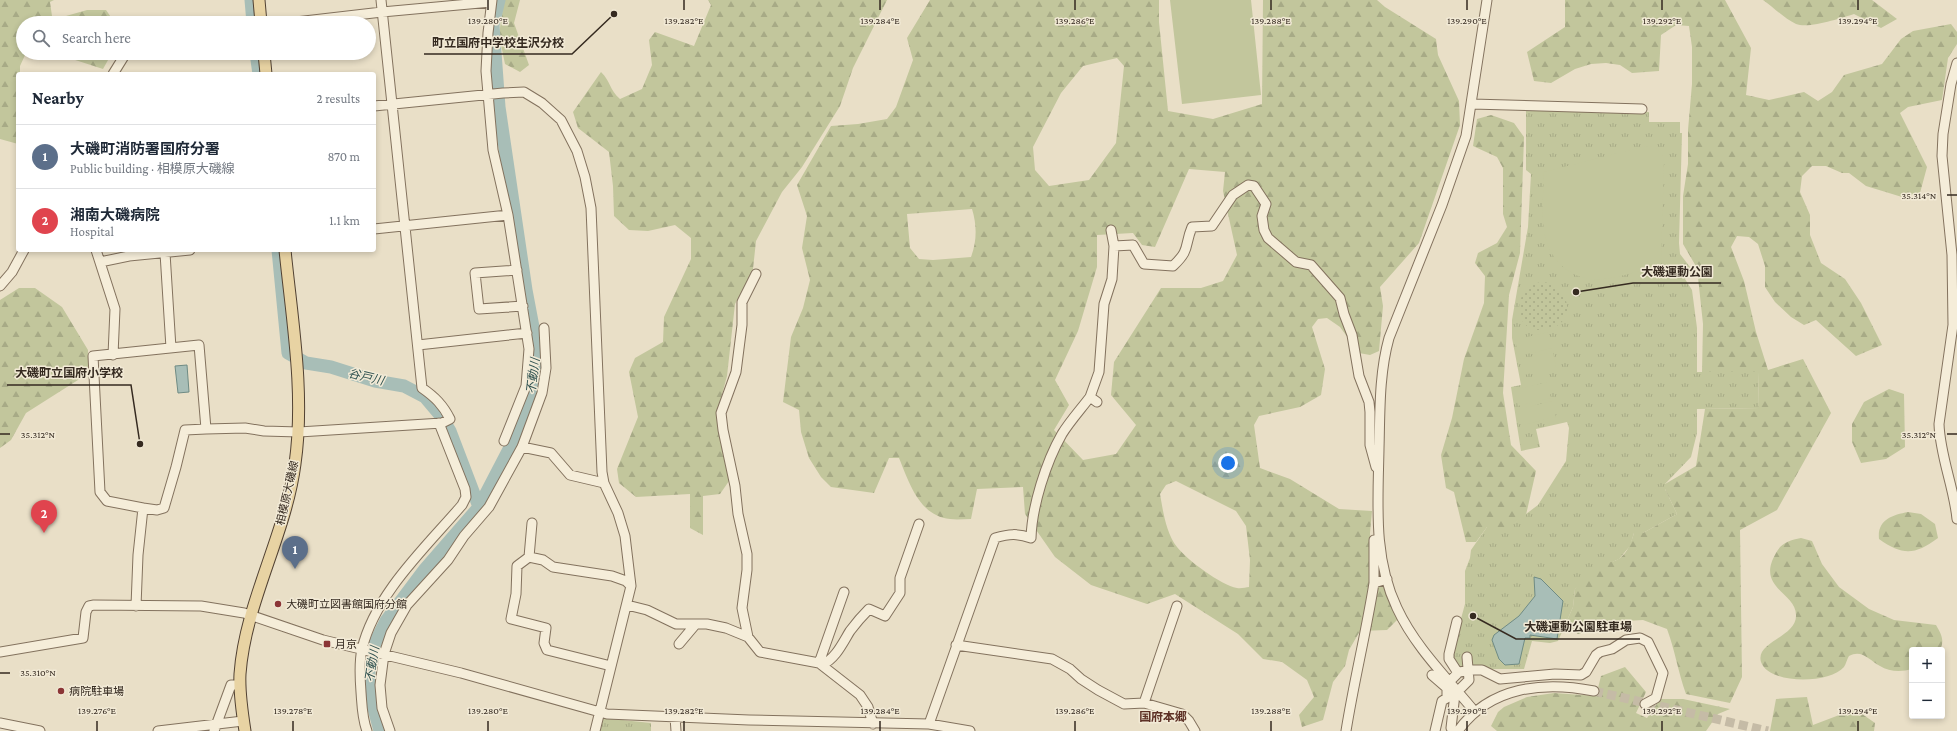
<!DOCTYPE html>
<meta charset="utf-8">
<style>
:root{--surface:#fff;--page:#f6f6f7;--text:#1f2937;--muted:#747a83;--line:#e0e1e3;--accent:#d93025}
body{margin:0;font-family:"Crimson Pro","Noto Sans JP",serif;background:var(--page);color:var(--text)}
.controls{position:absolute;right:12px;bottom:12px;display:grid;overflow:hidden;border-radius:4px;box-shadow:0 2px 6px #0003}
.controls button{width:36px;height:36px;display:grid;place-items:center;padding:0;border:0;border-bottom:1px solid var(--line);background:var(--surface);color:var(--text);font:20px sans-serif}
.you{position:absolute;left:1228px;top:463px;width:14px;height:14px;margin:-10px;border:3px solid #fff;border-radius:50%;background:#1a73e8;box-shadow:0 0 0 6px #1a73e833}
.badge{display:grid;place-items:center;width:26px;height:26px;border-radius:50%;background:var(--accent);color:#fff;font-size:13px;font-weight:700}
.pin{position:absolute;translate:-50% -33px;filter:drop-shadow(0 1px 2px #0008)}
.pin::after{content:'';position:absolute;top:21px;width:14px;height:12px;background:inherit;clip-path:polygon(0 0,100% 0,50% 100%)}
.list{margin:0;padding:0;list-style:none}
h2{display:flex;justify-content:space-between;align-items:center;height:52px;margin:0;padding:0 16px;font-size:17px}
h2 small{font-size:13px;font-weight:400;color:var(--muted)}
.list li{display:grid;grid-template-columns:26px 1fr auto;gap:12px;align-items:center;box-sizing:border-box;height:64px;padding:0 16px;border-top:1px solid var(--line)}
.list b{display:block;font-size:15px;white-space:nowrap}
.list p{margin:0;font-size:13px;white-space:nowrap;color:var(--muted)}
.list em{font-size:13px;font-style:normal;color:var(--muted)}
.icon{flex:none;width:22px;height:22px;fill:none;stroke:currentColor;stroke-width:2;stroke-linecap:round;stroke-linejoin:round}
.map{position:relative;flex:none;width:1957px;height:731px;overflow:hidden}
.search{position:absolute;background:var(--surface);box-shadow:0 2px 6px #0003;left:16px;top:16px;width:360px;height:44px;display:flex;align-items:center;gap:10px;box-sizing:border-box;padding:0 14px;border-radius:22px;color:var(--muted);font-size:15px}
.panel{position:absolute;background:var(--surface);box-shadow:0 2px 6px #0003;left:16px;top:72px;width:360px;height:180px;border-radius:4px}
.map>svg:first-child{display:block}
.grass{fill:url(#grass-tufts)}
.forest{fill:url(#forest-firs);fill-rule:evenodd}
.garden{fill:url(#garden-dots)}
.pitch{fill:#c2c69c}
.water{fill:#a8beb7;stroke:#6f8b84}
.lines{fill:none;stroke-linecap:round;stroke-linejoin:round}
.river{stroke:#a8beb7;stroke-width:13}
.minor-tunnel{stroke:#c5bba6;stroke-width:9;stroke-dasharray:9 4.5;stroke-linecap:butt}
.minor-casing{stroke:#83725e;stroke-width:11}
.major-casing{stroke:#514132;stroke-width:13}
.minor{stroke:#f5edd9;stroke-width:9}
.major{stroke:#e8d3a3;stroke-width:11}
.ticks{fill:none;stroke:#352a20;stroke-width:1.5}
.poi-dot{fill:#8b3536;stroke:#f2ead6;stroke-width:1.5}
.labels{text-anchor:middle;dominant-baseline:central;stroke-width:3;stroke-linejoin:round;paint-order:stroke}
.street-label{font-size:11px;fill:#352a20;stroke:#f2ead6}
.poi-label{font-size:11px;fill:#352a20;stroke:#f2ead6;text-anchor:start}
.water-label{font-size:12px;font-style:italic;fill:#315351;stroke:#f2ead6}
.neighbourhood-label{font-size:12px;font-weight:bold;fill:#5d3025;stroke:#f2ead6}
.ticks-label{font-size:10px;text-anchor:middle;fill:#352a20;stroke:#f2ead6;stroke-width:3;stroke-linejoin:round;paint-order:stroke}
.leader{fill:none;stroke:#352a20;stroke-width:1.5}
.callout-dot{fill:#352a20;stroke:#f2ead6;stroke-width:1.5}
.callout-label{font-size:12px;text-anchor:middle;font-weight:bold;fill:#352a20;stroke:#f2ead6;stroke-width:3;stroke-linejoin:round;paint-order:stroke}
</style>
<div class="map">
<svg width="1957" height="731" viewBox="0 0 1957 731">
<defs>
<pattern id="grass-tufts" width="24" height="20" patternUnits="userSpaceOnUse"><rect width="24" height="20" fill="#c2c69c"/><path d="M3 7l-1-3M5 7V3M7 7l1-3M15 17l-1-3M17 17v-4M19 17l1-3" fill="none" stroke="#a7aa86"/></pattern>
<pattern id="forest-firs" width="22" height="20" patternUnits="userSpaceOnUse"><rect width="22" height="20" fill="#c2c69c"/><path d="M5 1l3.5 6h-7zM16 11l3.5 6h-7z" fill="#a7aa86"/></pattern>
<pattern id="garden-dots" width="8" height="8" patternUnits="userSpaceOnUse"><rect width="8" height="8" fill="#c2c69c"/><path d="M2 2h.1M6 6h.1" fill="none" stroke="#a7aa86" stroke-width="1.8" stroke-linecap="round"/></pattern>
</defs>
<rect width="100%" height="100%" fill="#e9dfc7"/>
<path class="grass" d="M1526,109L1649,112V122H1680V133H1682L1679,243L1680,254L1690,267L1689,275L1685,279L1692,290L1697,328V372H1758L1759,408L1697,409V433L1691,457L1665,484V489L1677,514L1643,533H1634L1630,546L1619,559L1608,564L1575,589L1573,607L1558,641L1550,643L1532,641L1524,669H1462L1456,667L1450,659L1465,604V571L1470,558L1471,550L1487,527L1514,523L1538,505L1566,461L1569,428L1567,422L1536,429L1540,447L1521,451L1511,387L1521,385L1512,338V320L1528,227L1531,174L1526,170Z
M603,718L651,723V731H599Z"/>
<path class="forest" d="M0,0H54L50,2L52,16H66L87,10H106L115,23H23V53H26L20,66V74H18V144L0,139Z
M504,0H520L514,23L529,65L520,72L505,64L499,35Z
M708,0H887L853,68L840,106L802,167L782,192L756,241L753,269L735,304L727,376L717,413L736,471L720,494L703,496V535L690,528V494L636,497L619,483L617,469L638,417L629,372L635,358L663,342L664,317L691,259V238L675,225L648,231L629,230L614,216L613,186L609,152L578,128L573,112L601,72C611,82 609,89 620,99L642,89L652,65L649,40L655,32L694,46L711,5Z
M930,0H1159V22L1168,111L1213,119L1262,104L1263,0H1377L1385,7L1436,39L1438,55L1459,101L1460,125L1419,243L1380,287L1383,306L1379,351L1370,355L1359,353L1340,327L1327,318L1318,319L1312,327L1325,369L1321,395L1300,407L1259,416L1254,425L1260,468L1290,479L1339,509L1372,511L1370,533L1371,568L1388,595L1398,619L1387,630L1360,631L1349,650L1345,666L1333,682L1323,720L1302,727L1299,715L1314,697L1307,680L1282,662L1263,659L1238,634L1175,594L1147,604L1091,585L1055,557L1025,514L1023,487L977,489L971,519C964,519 957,520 950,519C919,516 909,482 899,458H889L874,493L831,487L821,477L809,458L801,432L799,410L783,402L791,337L803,308L810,280L802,248L807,216L797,185L831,126L858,124L887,119L896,107L913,60L907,38ZM1117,58L1124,66L1116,143L1089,180L1049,186L1035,170L1033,147L1061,93L1083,66ZM1189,169L1225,172L1223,191L1237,255L1223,281L1201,288H1161L1114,362L1111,395L1136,425L1116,454L1083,460L1054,430L1069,405L1055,380L1078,331L1097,267V235L1133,233L1142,245L1155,247ZM972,209C977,225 977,241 971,257L933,260L919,259L910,248L907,214ZM1176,481L1236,511L1246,526L1250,560L1249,587C1246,587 1241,589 1237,588C1221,585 1187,560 1177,547C1166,533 1163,511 1160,494L1166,485Z
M1565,0H1725L1751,48L1746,95L1769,100L1804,92L1818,101L1832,92L1844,75L1882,64L1901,39L1913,31L1951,24L1957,32V44L1948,58L1942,100L1908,107L1900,113L1927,167L1920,193L1902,197L1866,186L1849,173H1842L1826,166H1812L1802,176L1800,192L1810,215V235L1821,263L1845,279L1861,303L1882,345L1856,356L1816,320L1804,325L1791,317L1775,302L1765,287V266L1758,244L1749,237L1737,236L1731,247L1744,281L1756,332L1768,370L1803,359L1831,413L1777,510L1740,530L1742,677L1730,703L1686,694C1678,672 1675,650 1667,629L1643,620L1626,621L1578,634L1565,625L1573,607L1575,589L1596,562C1619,566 1628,554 1634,533H1643L1677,514L1665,489V484L1696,466L1705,409L1759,408L1758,372H1702L1703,324L1697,268L1683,244V196L1688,164V130L1692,84V47L1689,26L1676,25L1661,35L1659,71L1632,73L1620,65L1606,63L1591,64L1575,69L1551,83L1534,81L1527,52L1565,27Z
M1763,0H1872L1897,19L1881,28L1854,14C1841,18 1809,29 1796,24C1785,19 1773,7 1763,0Z
M61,53H112L103,69L69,58Z
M1491,115L1514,123L1524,137L1520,253L1509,295L1503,393L1511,445L1536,471L1526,515L1502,532L1487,527L1476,542H1466L1454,492L1446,488L1441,455L1452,418L1464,359L1484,303L1485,276L1475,263L1478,253L1497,243L1507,227L1503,214V168L1497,157L1473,146L1477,119Z
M19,288H35L62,307L88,350V367L78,380L26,413L11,440L0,448V300Z
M1889,389L1904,394L1905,447L1886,459L1861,463L1852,442V424L1864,402Z
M1908,512L1921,514L1935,524L1938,538C1915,555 1903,556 1879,539C1877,520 1892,515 1908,512Z
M1801,538L1812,541L1822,564L1839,587L1869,609L1894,620L1936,625C1941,634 1945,640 1940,650H1912V669C1902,672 1889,672 1880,666C1869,660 1862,649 1849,656C1847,659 1846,664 1844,667C1830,684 1769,685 1761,662C1755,642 1796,637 1796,616C1797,592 1755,589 1776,553C1781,543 1790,540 1801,538Z
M1625,667L1646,692L1636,713L1647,718L1660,699H1683L1730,709L1718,714L1706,731H1497L1491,726L1498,712L1504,707L1527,697L1554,693L1596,696L1601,676Z
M1807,697L1813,725L1855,709L1875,723L1874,731H1770L1776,699Z"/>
<path class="garden" d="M1542,282C1567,283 1578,317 1553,328L1552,327C1547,328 1541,330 1537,330C1513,328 1512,286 1542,282Z"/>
<path class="pitch" d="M1170,0H1251L1261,95L1182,104Z
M1646,146C1655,146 1662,151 1664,161L1661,265C1643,269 1623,277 1604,279C1593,281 1581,278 1572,273C1535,252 1543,208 1544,172Z
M1548,332L1552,348L1519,356L1515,340Z
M1553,352L1556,367L1524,375L1520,359Z
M1547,382L1551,398L1518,406L1514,390Z
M1552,401L1556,417L1523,425L1519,409Z"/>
<path class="water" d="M187,365L189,392L178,393L175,366Z
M1534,577L1541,579L1563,601L1557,639L1530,635V638H1525L1519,664L1505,665L1499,659L1492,640L1494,635L1519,616L1535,596Z"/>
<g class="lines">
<path class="river" d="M251,0L253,23
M256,53L259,74
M278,250L288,353L306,363L331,367L375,381L404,386L425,397L441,416L450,431L479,507
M380,731L369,690V671L375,643L386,621L425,569L479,507L518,432L534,392L537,367V335L533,327L526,290L499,107L493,25L499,0"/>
<path class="minor-tunnel" d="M1594,691L1768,731"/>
<g class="minor-casing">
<path id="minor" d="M492,0L488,33L486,71L493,150L508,215L529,349L526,386L504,441
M287,23L382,12L491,2
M1957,63L1951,84L1943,134L1942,156L1952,255L1953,325L1939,424C1940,456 1954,487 1957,519
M113,74L126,53
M1472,104L1642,109
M374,106L503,93L524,92L542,103L561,120L577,151L585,177L591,208L602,472L604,483L618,513L625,536L631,586L595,731
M374,229L508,215
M1114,246L1133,245L1144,264L1173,266C1191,249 1184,246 1192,227L1212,226L1233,195L1248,185L1254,186L1266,204L1262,216L1264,230L1268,238L1296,262L1311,265L1340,298L1344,314L1352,335L1359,376L1369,402L1370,412V445L1376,467
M96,250L115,309L113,355
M165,253L171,348
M100,262L129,256L190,250
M517,270L475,273L479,309L523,306
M0,286L12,272L24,250
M418,345L527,333
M1090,397L1099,372L1104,304L1112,279L1114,246L1111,230
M206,429L245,428L264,431L299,432L442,423L450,419C443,405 435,397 422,388L381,0
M522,447L551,453L570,475L604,483
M532,523L529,557L517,566L516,594L511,619L546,628L544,643L547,650L611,666
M529,557L543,560L553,567L612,576L626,581L631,586
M1374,583V540
M627,605L647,610L676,624H707L726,628L748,637L760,652L819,663L860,695L868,707L873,724
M136,606L138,555L143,508L107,501L100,492L93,356L199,345L206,429L185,430L176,467L164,508L157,510L143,508
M1457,621L1449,654V659L1458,673
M748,637L742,608L747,570V554L738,514L735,486L723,430L721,413L736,372L742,325V302L756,274
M679,644L695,625
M956,645L1052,659L1070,669L1081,679L1098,690L1124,704L1144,703L1182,714L1189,721L1195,731
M0,652L83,638L86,612L89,606L94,605L201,606L244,613L323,640L461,673L607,714L749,720L929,724L970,731
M819,663L844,592
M822,665C836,658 842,644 850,631C856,623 862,616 869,609L885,616L900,593V578L919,524
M1432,675L1447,688V698L1442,701L1435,731
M1450,681L1459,672L1473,670H1482L1500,679L1555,674L1581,675L1586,672L1596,655L1600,652L1612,649L1626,640L1640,638L1648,642L1663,673L1656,698L1645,704
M1144,703L1177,606
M1475,712C1448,679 1415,647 1397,608C1373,558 1378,503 1379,449C1380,412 1379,374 1389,338L1442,205L1466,136L1487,0
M675,717L676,731
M0,723L40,731
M929,724L995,538C1009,534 1017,533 1031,538C1032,506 1046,462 1062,434C1070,421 1081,409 1090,397L1097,402
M1451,728L1455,694L1469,680L1467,657
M158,731L243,721
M214,731L231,685H240
M367,731C362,718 362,705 361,692C360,679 359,662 362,649C375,594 426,547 462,505L466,497L465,489L439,423
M390,731L382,708L380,685L384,654L391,633L407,605L448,560L464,536L489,507L522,447L542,393L546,368L544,328
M1346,731C1354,681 1366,633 1374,583L1387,579
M1458,731C1490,686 1544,681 1594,691"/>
</g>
<g class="major-casing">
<path id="major" d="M259,0L261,23
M264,53L266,74
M245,731C242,712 239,693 240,674C245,603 286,534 295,464C305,393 292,320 285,250"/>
</g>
<use href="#minor" class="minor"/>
<use href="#major" class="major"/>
</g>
<path class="ticks" d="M488,0V10M684,0V10M880,0V10M1075,0V10M1271,0V10M1467,0V10M1662,0V10M1858,0V10M1947,195H1957M0,434H10M1947,434H1957M0,673H10M97,721V731M293,721V731M488,721V731M684,721V731M880,721V731M1075,721V731M1271,721V731M1467,721V731M1662,721V731M1858,721V731"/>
<g class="poi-dot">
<circle cx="278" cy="604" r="4"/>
<rect x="323" y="640" width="8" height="8" rx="2"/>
<circle cx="61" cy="691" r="4"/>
</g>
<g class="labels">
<g class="street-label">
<text transform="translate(287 493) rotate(-77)">相模原大磯線</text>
</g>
<g class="poi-label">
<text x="286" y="604">大磯町立図書館国府分館</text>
<text x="335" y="644">月京</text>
<text x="69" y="691">病院駐車場</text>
</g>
<g class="water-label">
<text transform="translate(533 376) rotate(-83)">不動川</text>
<text transform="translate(366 377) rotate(13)">谷戸川</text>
<text transform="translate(372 664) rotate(-81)">不動川</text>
</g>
<g class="neighbourhood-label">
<text x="1163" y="717">国府本郷</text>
</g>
</g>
<g class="ticks-label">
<text x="488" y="24">139.280°E</text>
<text x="684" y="24">139.282°E</text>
<text x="880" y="24">139.284°E</text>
<text x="1075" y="24">139.286°E</text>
<text x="1271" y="24">139.288°E</text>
<text x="1467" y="24">139.290°E</text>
<text x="1662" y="24">139.292°E</text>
<text x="1858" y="24">139.294°E</text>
<text x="1919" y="199">35.314°N</text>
<text x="38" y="438">35.312°N</text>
<text x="1919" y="438">35.312°N</text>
<text x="38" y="676">35.310°N</text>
<text x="97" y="714">139.276°E</text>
<text x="293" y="714">139.278°E</text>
<text x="488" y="714">139.280°E</text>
<text x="684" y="714">139.282°E</text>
<text x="880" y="714">139.284°E</text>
<text x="1075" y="714">139.286°E</text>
<text x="1271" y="714">139.288°E</text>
<text x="1467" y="714">139.290°E</text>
<text x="1662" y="714">139.292°E</text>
<text x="1858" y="714">139.294°E</text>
</g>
<path class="leader" d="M614 14L572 54H424M1576 292L1633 283H1721M140 444L131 385H7M1473 616L1516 639H1640"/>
<g class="callout-dot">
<circle cx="614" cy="14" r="4"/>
<circle cx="1576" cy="292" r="4"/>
<circle cx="140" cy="444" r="4"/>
<circle cx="1473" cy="616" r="4"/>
</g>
<g class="callout-label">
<text x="498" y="47">町立国府中学校生沢分校</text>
<text x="1677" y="276">大磯運動公園</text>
<text x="69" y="377">大磯町立国府小学校</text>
<text x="1578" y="631">大磯運動公園駐車場</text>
</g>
</svg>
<div class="controls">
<button>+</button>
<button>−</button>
</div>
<div class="you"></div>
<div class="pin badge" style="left:295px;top:569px;background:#5c6f8a">1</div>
<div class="pin badge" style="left:44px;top:533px;background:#e0444e">2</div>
<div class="search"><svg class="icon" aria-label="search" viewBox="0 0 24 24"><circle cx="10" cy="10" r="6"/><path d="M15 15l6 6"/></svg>Search here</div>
<section class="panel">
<h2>Nearby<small>2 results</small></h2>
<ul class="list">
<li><span class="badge" style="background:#5c6f8a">1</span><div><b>大磯町消防署国府分署</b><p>Public building · 相模原大磯線</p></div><em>870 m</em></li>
<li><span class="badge" style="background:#e0444e">2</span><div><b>湘南大磯病院</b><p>Hospital</p></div><em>1.1 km</em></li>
</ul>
</section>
</div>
